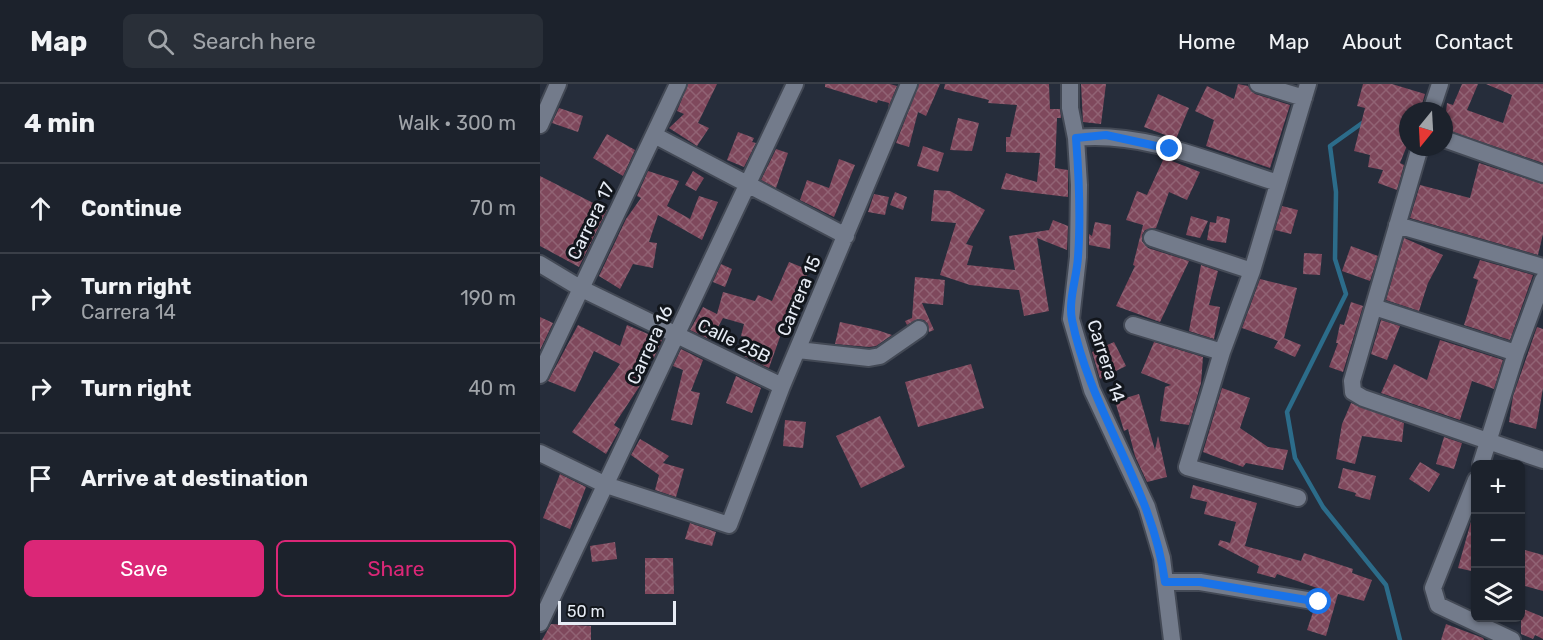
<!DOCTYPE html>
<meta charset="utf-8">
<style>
:root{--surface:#1c222c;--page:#292f38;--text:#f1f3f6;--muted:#a0a4a9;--line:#3a3f48;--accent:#db2777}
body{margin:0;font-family:Rubik,sans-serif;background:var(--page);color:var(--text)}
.controls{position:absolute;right:18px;bottom:18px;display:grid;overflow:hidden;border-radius:9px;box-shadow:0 2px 4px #0004}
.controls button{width:54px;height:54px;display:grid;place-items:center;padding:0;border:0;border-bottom:2px solid var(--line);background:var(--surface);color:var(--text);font:30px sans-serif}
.compass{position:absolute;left:859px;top:18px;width:54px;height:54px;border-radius:50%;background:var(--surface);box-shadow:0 2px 4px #0004;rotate:198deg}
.scale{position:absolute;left:18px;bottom:15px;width:118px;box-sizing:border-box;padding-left:6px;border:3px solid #e7ecf5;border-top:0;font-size:16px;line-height:21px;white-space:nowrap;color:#e7ecf5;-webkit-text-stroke:4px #12161c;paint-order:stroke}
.stop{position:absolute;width:18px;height:18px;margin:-14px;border:4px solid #1a73e8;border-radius:50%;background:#fff}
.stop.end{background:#1a73e8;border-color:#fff;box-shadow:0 2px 6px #0008}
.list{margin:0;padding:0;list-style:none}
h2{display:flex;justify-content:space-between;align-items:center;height:78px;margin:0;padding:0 24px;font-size:26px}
h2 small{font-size:20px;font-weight:400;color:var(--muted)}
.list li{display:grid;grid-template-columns:39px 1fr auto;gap:18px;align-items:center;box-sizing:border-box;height:90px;padding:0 24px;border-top:2px solid var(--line)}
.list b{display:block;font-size:22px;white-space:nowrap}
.list p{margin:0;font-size:20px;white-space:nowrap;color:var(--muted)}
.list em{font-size:20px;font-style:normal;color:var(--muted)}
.actions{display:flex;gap:12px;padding:18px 24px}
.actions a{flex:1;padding:14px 0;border:2px solid var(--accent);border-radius:9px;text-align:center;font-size:21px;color:var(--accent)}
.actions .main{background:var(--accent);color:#fff}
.icon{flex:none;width:33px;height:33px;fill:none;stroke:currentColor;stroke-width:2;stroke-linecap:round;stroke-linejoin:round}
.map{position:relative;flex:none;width:1003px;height:556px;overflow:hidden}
header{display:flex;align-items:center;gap:36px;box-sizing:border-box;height:84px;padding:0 30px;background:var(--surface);border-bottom:2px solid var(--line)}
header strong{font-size:28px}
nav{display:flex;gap:33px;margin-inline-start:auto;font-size:21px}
.search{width:420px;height:54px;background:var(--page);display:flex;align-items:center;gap:15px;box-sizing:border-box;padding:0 21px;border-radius:9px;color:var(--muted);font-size:22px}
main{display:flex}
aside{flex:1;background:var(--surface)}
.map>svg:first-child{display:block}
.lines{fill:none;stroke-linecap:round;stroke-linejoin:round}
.stream{stroke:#2c6c8a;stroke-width:4.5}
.building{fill:url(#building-cross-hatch)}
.street-casing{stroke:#434955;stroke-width:20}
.street{stroke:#737b8b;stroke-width:16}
.route{stroke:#1a73e8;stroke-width:8}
.labels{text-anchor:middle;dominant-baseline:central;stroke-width:6;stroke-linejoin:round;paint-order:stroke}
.street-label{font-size:18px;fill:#e7ecf5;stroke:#12161c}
</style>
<header>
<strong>Map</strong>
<div class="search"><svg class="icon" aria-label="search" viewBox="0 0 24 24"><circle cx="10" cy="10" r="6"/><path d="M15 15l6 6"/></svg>Search here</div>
<nav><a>Home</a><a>Map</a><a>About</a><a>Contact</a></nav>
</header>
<main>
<aside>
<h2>4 min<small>Walk · 300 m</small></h2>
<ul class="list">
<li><svg class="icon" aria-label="ahead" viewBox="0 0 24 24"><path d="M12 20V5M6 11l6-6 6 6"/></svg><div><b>Continue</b></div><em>70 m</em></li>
<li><svg class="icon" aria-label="right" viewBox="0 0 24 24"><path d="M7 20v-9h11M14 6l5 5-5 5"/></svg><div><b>Turn right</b><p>Carrera 14</p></div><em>190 m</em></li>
<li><svg class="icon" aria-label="right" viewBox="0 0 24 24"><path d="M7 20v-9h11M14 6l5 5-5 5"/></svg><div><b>Turn right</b></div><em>40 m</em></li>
<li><svg class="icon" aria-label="arrive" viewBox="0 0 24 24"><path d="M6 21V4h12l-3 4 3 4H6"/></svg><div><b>Arrive at destination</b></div></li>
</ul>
<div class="actions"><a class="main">Save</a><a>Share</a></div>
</aside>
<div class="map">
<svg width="1003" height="556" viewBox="0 0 1003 556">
<defs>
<pattern id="building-cross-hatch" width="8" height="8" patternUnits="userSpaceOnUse" patternTransform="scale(1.5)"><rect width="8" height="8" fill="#7f485c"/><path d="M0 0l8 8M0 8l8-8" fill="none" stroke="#916374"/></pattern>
</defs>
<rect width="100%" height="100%" fill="#262d3b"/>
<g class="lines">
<path class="stream" d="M825,37L790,62L796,108L795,175L806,210L747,328L755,374L783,423L846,501L860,556"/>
</g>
<path class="building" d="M148,0H177L158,39L169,44L157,62L129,44L144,30L137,27Z
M285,0H350L357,2L348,24L349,19L338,16L337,19L285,3Z
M379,0H400L386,32L378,28L369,63L356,59Z
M405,0H509L510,25H520L521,34H517L515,84L528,86V113L461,105L466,89L497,98L500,69L466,68V53H470L477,21L448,19L449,16L404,5Z
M541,0H566L561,40L543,38Z
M698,0L708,2L715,10L750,21L730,84L666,62L674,36L655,27L667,2L694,15Z
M823,0H852L885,10L880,27H868V59L860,79L864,81L857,106L838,99L843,86L828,83L830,71L814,67L825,24L817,22Z
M922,0H938L927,26L963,39L972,11L946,0H1003V79L904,45L907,19L913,21Z
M618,10L649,24L636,55L604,43Z
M19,24L43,32L38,48L12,39Z
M418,34L439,39L432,67L410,66Z
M198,48L214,54L212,58L216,59L204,83L187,76Z
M67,50L95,66L83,92L53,74Z
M383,62L404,69L398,88L377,82Z
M236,65L248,69L236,104L221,96Z
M624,74L660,88L647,116L629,108L616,144L605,146L602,151V157L608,164L649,177L620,238L576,222L595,182L593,181L603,141L586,136L597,107L607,111Z
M299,75L315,81L294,133L260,116L267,96L289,104Z
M939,79L1003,100V150L998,171L870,134L880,101L930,114Z
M108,87L139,97L127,122L150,135L159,112L178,118L162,156L118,131L109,158L117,159L113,184L93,180L80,205L59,192L86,135L101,114L97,112Z
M153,87L164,94L156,107L145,101Z
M0,92L67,126L39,183L0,162Z
M394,106L410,107L445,126L426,160L433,162L427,181L475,186L469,152L509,146L513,136L528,142L527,166L497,154L509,227L484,232L479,206L430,201L400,191L416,139L391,137Z
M355,108L367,113L363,126L350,121Z
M334,110L349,113L345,131L328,128Z
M742,122L758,126L751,150L735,146Z
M651,132L668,137L660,154L646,151Z
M677,132L690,135L686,159L667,156L670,138L676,139Z
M555,138L571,141L570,165L549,161V150L552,152Z
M864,154L903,171L888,199L879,227L846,216Z
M811,162L838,172L830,197L802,187Z
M764,169L782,170L780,191L763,190Z
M940,176L993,191L970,256L924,241L938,196L933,194Z
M249,178L269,186L262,204L258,202L229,284L204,272L209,254L201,252L204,240L183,234L171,256L150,246L163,223L177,230L183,208L215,217L218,211L232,217Z
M181,180L192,185L185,203L173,198Z
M661,181L678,187L669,221L680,223L674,255L649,247Z
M375,193L405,196L403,221L382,219L394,246L389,248L388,240L384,236L378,235L367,241L365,237L372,234Z
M720,195L757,204L744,254L761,261L755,273L734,264L738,257L702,244Z
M811,218L823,222L803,288L789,283L798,259H796L800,240L804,241Z
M0,233L13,239L0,266Z
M841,236L860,242L847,276L831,270Z
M300,238L337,246L352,251L336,262L329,263L295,260Z
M38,241L80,262L87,241L122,256L114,274L108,272L99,299L101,300L74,341L80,345L66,370L32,348L80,280L54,267L35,308L8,297Z
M997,243L1003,245V304L996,345L969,338L973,312Z
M900,256L963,276L954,305L932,297L920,336L841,309L854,280L887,296Z
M574,258L586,282L560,295L552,268Z
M614,258L663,273L661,299L649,341L620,337L625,303L631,301L601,289Z
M141,265L163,276L151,307L160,309L152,341L131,336L143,286L133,282Z
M431,280L444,324L378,343L365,298Z
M196,292L221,304L212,329L186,319Z
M682,304L710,314L700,344L728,363L748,366L743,386L706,379L703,383L663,368Z
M599,310L615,366L618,352L627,393L607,398L595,372L588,345L584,347L575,317Z
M811,319L864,339L862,358L822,352L815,380L796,375L802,340Z
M340,332L365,383L321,404L296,352Z
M245,336L266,338L263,364L243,362Z
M904,353L922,359L914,385L896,380Z
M100,355L129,372L123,379L144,385L136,413L115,406L119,391L91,371Z
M880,378L900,390L889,408L869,395Z
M803,384L836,392L830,416L815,412L816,409L798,404Z
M20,390L46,403L30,445L3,434Z
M653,401L717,419L705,462L761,477L764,469L813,485L812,489L832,496L824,517L798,510L786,552L767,546L773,528H782L787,524L789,519L786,510L779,507L780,505L737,490L735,494L717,489L719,482L678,461L680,456L690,459L696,438L664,430L667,418L650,414Z
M932,434H936V488L918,484Z
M150,439L176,448L172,462L145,455Z
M75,458L77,475L52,478L50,462Z
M981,465L1003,471V507L981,501Z
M105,474H133L134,510H105Z
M981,524L1003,533V555L995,551L993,555L981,550Z
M11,540L51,542V556H2Z
M906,540L943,554L944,556H901Z"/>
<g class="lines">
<g class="street-casing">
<path id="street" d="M530,0V24L536,54L539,101L538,173L531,235L552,306L607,423L622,474L632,556
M718,0L764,14
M891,27L900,0
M0,41L18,0
M114,51L306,152
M536,54C604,47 674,79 738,99
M904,55L1003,90
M880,63L812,297L813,308L823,314L1003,376
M857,141L1003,183
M612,154L712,187
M0,180L40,204L242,302
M834,223L976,269
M593,241L682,268
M258,266L329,274L340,272L379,245
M0,291L138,0
M0,369L66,401L189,441L242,302L369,0
M941,380L976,269L1003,196
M936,396L893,504L898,521L972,556
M758,414L647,383L682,268L712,187L768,0
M625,498H660L779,518
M0,539L255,0"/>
</g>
<use href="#street" class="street"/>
</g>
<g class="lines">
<path class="route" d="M630,65L566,51L536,54C539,93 541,133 538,173C537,193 528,216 532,236C551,330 613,404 625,498H660L779,518"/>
</g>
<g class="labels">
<g class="street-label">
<text transform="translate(51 137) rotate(-64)">Carrera 17</text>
<text transform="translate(259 212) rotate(-67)">Carrera 15</text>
<text transform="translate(194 257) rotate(26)">Calle 25B</text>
<text transform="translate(110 261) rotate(-65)">Carrera 16</text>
<text transform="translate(566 277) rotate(72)">Carrera 14</text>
</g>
</g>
</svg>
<div class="controls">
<button>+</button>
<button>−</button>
<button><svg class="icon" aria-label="layers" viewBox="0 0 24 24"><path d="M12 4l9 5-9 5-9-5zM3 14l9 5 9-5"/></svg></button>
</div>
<svg class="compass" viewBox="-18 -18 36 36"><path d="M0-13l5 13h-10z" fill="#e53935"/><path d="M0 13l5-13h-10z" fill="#a0a4a9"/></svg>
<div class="scale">50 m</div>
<div class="stop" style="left:779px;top:518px"></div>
<div class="stop end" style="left:630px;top:65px"></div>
</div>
</main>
